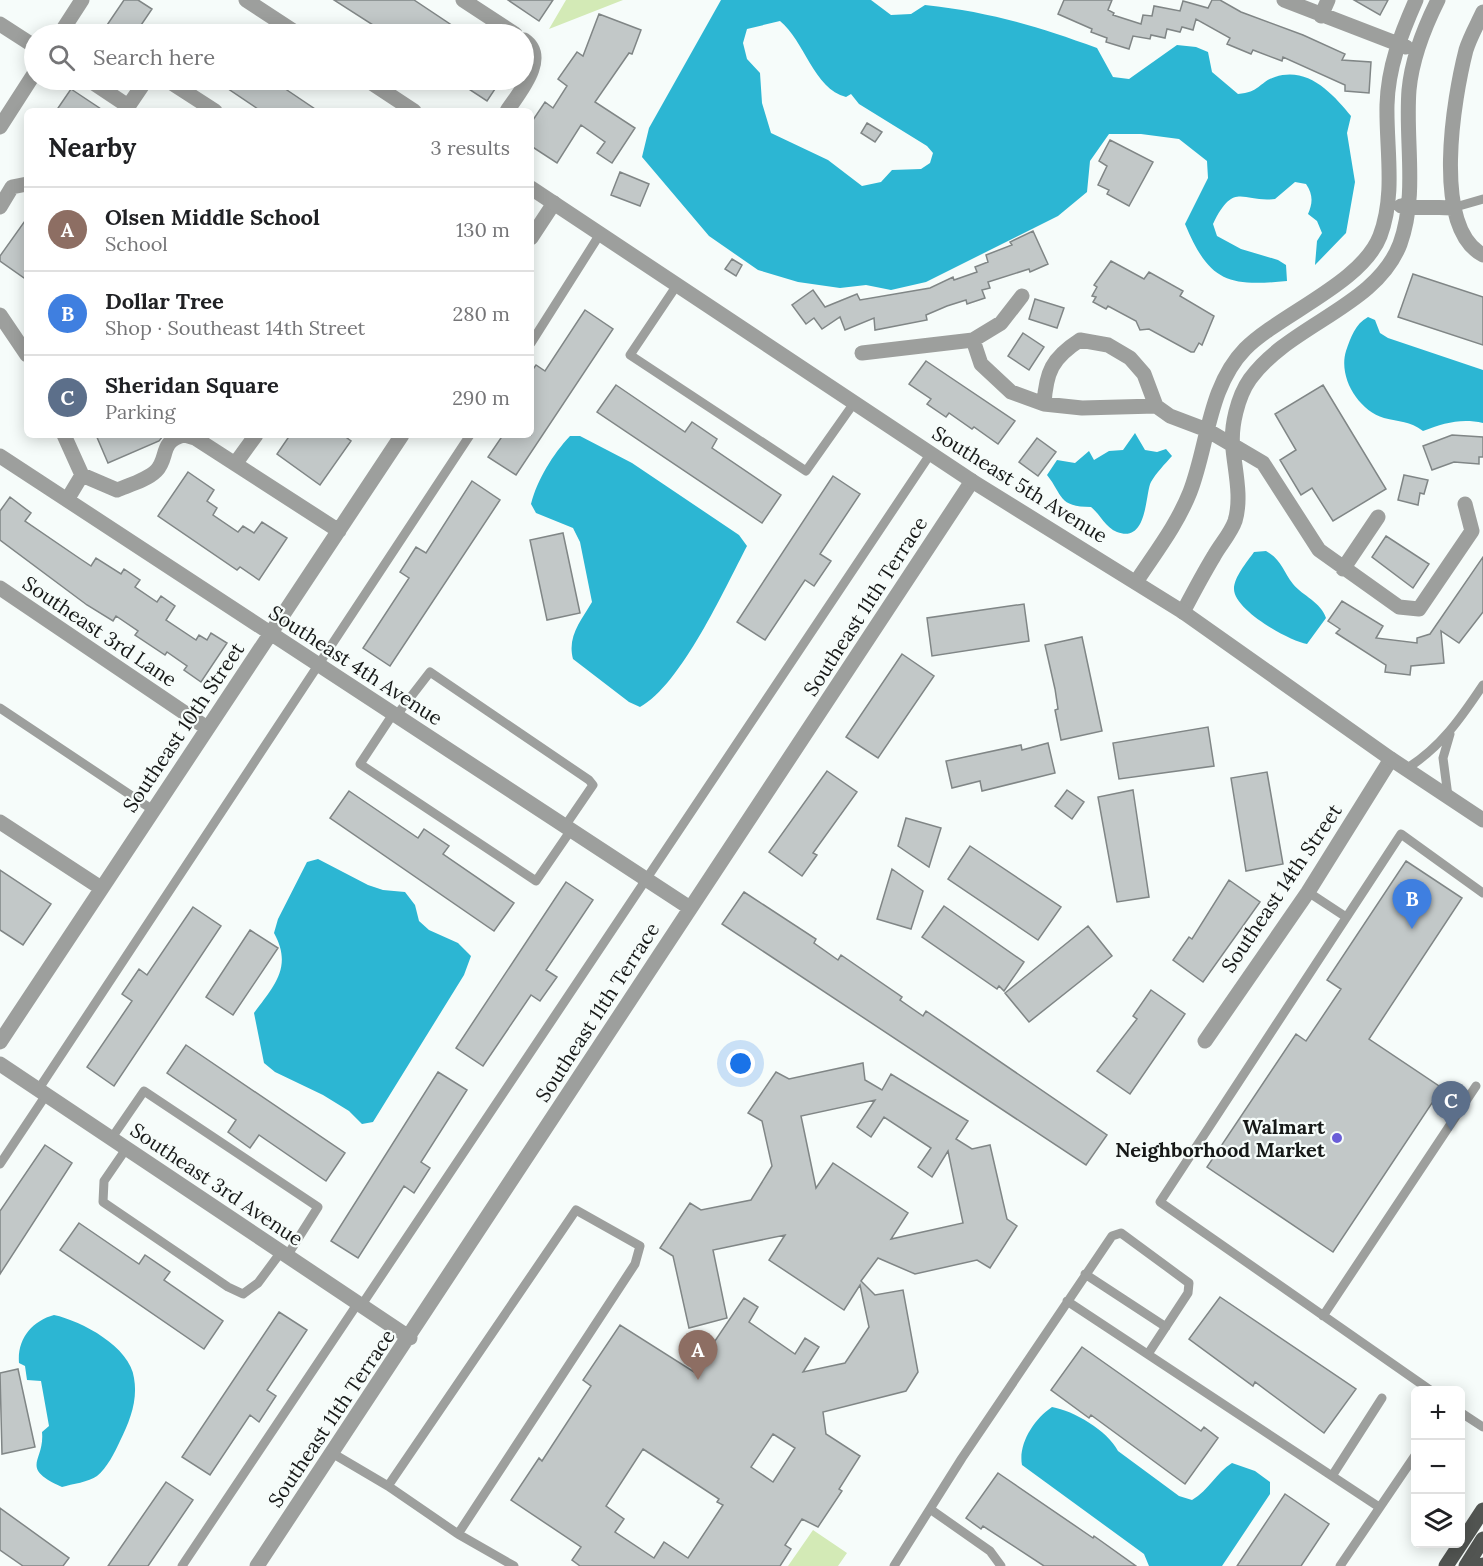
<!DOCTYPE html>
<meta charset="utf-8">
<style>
:root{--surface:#fff;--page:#f2f2f2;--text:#202124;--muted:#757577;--line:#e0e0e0;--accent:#db2777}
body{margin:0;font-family:Lora,serif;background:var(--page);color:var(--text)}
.controls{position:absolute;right:18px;bottom:18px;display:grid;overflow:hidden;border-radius:9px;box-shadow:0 3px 15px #0003}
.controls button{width:54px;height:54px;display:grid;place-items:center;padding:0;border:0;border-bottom:2px solid var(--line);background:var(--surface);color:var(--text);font:30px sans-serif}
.you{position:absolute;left:741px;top:1064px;width:21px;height:21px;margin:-15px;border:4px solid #fff;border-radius:50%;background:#1a73e8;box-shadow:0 0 0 9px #1a73e833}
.badge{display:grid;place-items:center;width:39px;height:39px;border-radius:50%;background:var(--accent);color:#fff;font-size:20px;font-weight:700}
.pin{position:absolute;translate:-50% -50px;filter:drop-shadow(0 2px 3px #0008)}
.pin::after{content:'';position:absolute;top:32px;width:21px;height:18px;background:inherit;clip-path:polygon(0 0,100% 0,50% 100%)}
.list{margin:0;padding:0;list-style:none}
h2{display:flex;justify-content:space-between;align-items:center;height:78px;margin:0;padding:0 24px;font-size:26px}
h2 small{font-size:20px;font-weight:400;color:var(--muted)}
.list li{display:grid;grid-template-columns:39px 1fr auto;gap:18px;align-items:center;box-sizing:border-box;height:84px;padding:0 24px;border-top:2px solid var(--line)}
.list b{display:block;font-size:22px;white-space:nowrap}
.list p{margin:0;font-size:20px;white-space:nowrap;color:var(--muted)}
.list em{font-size:20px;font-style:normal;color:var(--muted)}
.icon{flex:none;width:33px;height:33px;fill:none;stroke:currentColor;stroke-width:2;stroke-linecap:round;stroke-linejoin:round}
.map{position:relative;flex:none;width:1483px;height:1566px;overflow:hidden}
.search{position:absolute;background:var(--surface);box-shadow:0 3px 15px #0003;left:24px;top:24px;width:510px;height:66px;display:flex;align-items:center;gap:15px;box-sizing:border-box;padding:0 21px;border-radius:33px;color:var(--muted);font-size:22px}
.panel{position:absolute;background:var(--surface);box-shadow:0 3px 15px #0003;left:24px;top:108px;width:510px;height:330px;border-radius:9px}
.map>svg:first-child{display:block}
.green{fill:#d3eab6}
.water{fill:#2cb6d3;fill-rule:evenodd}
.building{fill:#c2c8c8;stroke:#808686;stroke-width:1.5;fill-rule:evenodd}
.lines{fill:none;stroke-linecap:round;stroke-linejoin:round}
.service{stroke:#9d9f9d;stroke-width:9}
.minor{stroke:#9d9f9d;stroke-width:15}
.tertiary{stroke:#9d9f9d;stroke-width:15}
.primary{stroke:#525552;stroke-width:15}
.poi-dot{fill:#6a5ed8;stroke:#f6fcfa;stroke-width:2}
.labels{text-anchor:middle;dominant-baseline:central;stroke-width:4.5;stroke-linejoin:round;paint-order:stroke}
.street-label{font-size:20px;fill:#161817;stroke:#f6fcfa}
.poi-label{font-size:20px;font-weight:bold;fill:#161817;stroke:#f6fcfa;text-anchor:end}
</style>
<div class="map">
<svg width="1483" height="1566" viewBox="0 0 1483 1566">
<rect width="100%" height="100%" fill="#f6fcfa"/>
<path class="green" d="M566,0H623L549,29Z
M813,1530L847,1553L838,1566H788Z"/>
<path class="water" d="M721,0H871L891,15L911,14L925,5C990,12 1036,26 1097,48L1113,77L1129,79L1177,45L1196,47L1208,52L1212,72L1238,94C1261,92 1259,82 1275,77C1308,66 1333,94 1351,116L1347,133L1355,182L1346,233L1315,265L1317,241L1322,233L1317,221L1308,214C1313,203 1313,194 1306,184L1295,182L1275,199C1243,203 1234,180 1213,224L1217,236L1241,249L1278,260L1286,265L1287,281C1227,287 1209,281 1185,224L1208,178L1207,161L1179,139L1141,134H1109L1090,161L1087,192L1058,216L926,282L891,290L866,285L840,288L798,282L758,270L709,236L642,157L649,128ZM780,21C804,40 814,89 846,97L851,94L859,104L927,146L933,153L930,163L921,169L892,170L881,182L862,186L828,160L771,133L762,103L760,73L747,59L743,43L747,29Z
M1368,317L1375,320L1380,333L1388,338L1483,370V423C1461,418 1444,423 1423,431C1410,421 1399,422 1384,418C1358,410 1338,377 1346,351C1351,337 1355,324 1368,317Z
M1135,433L1145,450L1157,452L1166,449L1172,456C1165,464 1156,473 1151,482C1145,493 1148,544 1117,532C1105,527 1100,514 1091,507C1058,507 1063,495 1047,475L1057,460L1075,463L1089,451L1094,460L1109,451L1123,450Z
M570,436H580L632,463L739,535L747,546C725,588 681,685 640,707L629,702L573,659C567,636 581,621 592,602L580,542L573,528L536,513L531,504C537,480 553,454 570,436Z
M1266,551C1281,559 1283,571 1293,584C1303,596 1321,602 1326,618L1307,644C1289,641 1234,610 1234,589C1234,577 1247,562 1254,552Z
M318,859L368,885L383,890L405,892L415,905L419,921L429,930L458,943L471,956L464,975L373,1122L362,1124L349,1111L323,1095L275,1072L264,1063L254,1013C274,986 293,967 274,933L278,919L307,862Z
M54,1315C82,1321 130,1347 134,1378C138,1400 130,1421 120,1441C115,1452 107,1468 97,1476C89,1482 72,1484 62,1487C18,1467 45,1462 42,1432L49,1426L41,1381L27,1380L25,1366L19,1363C17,1339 32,1321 54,1315Z
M1052,1407C1074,1411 1107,1430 1118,1451L1179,1496L1192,1500C1209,1490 1216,1473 1232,1463L1255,1471L1270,1482V1494L1222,1566H1149L1144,1554L1022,1465C1018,1444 1034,1419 1052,1407Z"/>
<path class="building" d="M124,0H138L152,9L135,34H114L105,28Z
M334,0H414L465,34H387Z
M508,0H553L539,21Z
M1064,0H1112L1108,10L1114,13L1113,15L1141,24L1143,15L1152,16L1154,6L1180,11L1183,1L1208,8L1212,0H1220L1241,12L1303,35L1345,54L1342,60L1371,62L1369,93L1345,91V85L1283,57L1282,61L1253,50L1251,54L1227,44L1230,38L1196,19L1193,30L1182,27L1180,32L1167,29L1165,38L1151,35L1150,39L1133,36L1129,49L1106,42L1107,38L1091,32L1092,29L1058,14Z
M1354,0H1388L1380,15Z
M599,14L641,30L632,54L629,53L595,102L635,128L612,163L597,153L605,142L581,125L557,163L531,146V123L545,102L553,108L567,86L558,79L577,52L583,56Z
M215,80H263L273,86L275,82L318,111H261Z
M455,80H501L487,101Z
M71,89L104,111H56Z
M867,123L882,132L875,142L861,133Z
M1110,140L1153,162L1129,206L1107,194L1109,190L1098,185L1107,166L1099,161Z
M620,172L649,184L640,206L611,195Z
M27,218V280L0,261V256Z
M1033,231L1048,264L1030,272L1029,269L988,282L990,288L982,290L985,298L967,304L966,300L947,306L926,315L927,320L875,330L874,318L845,330L840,317L822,329L814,318L806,324L792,305L813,290L825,307L857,294L860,300L930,288L953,277L954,280L977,272L975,267L988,262L986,255L1012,245L1010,242Z
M732,259L742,265L736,276L725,269Z
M1111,261L1144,279L1149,272L1183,291L1180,296L1214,316L1202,345L1199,343L1194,352H1191L1149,329L1140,330L1136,321L1108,306L1106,309L1093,302L1096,297L1092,296L1097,287L1094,285Z
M1413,274L1483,297V345L1398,317Z
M1035,299L1064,308L1057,328L1029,319Z
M585,310L613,329L516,475L488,457L503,435H531V372L536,365L545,371Z
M1023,333L1044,347L1029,370L1008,356Z
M926,361L1015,421L998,444L974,427L972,429L949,413L946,417L927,404L931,399L909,384Z
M616,385L685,432L692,422L717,439L712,448L781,495L762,523L597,412Z
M1323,385L1386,489L1333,521L1312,488L1301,495L1280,460L1296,450L1275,414Z
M96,435H164L159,441L108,463Z
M290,435H343L351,441L320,485L277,454Z
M1452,435L1483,437V457H1479V464L1454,462L1432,470L1423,446Z
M1037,438L1056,452L1038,476L1019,462Z
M188,472L214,490L207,501L217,508L213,515L238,532L243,526L254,533L262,522L287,538L259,580L240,567L237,570L158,516Z
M1404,475L1428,480L1424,494L1420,493L1418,505L1398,500Z
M833,476L860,494L820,554L831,561L814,586L805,580L765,640L737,622Z
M472,481L500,500L390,666L363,648L409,578L400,572L416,547L426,553Z
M10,497L31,513L25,521L79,558L91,566L96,558L121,574L124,569L140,580L135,587L157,602L161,596L175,606L166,620L196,640L199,635L207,640L211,633L227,643L201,682L184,670L187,666L167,652L165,655L135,635L138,631L116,616L113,621L87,605L0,540V511Z
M563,533L580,613L547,620L530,540Z
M1386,536L1429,564L1413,588L1372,557Z
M1483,557V612L1459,643L1441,631L1444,663L1411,666L1410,675L1385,672L1386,665L1336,633L1340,629L1328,621L1342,601L1383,626L1376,638L1417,643V638L1430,634Z
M1024,604L1029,641L932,656L927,618Z
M1082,637L1102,731L1061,740L1055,710L1058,709L1055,689L1045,645Z
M902,654L934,676L878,758L846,737Z
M1208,727L1214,766L1119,779L1113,743Z
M1048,743L1055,773L982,791L980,781L952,788L946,761L1021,745L1022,750Z
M827,771L857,792L813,853L817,855L802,876L769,852Z
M1267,772L1283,864L1246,871L1231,778Z
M1067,790L1084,802L1072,819L1055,806Z
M1133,790L1149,897L1117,902L1098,797Z
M349,791L418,838L424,829L449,846L443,854L514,903L494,931L330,818Z
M906,818L941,828L929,867L898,846Z
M970,846L1061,907L1038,940L948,879Z
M1406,861L1462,898L1369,1039L1442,1088L1333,1252L1207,1167L1296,1034L1306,1041L1341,989L1327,980Z
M892,869L923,891L911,929L877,919Z
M0,870L51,904L23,945L0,930Z
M1229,880L1260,902L1203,982L1173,960L1189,937L1192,939Z
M566,882L593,900L546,970L557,977L540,1001L531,995L483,1066L456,1048Z
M744,892L816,939L814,943L838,960L841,955L902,997L900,1000L923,1016L926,1011L1107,1135L1086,1165L722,924Z
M944,906L1024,962L1004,991L999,986L997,989L922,937Z
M193,907L221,926L114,1086L87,1067L132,1001L122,994L139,969L147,975Z
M1088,926L1112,956L1029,1022L1005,993Z
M250,930L278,948L233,1015L206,997Z
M1151,990L1185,1014L1130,1094L1097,1071L1137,1019L1133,1016Z
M186,1045L345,1153L326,1181L259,1135L250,1148L228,1132L236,1120L167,1073Z
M863,1063L865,1080L882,1090L891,1074L968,1121L956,1139L972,1149L990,1145L1007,1219L1017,1226L990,1268L977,1260L915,1274L878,1258L861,1281L875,1295L903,1290L918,1372L906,1391L823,1412L826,1434L860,1456L839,1489L842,1491L818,1527L802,1519L785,1545L791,1549L780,1566H580L572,1560L581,1547L511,1500L539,1458L542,1461L591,1386L583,1380L620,1325L694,1372L744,1298L758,1307L749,1322L795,1354L805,1338L819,1347L803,1372L845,1363L869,1327L860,1285L844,1310L769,1260L785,1235L713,1250L727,1318L689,1328L673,1256L660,1248L690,1203L701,1210L751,1200L772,1166L762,1121L748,1113L776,1072L789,1079ZM875,1100L857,1127L871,1137L884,1117L931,1148L918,1167L932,1177L948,1151L963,1223L891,1239L908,1213L833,1163L816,1188L801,1116ZM773,1434L795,1448L773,1482L751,1467ZM643,1449L719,1499L717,1502L723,1505L688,1558L664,1542L654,1558L615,1532L624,1519L606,1506Z
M438,1072L467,1090L421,1162L430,1168L414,1193L404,1186L358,1258L331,1241Z
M45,1145L72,1163L0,1274V1211Z
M79,1223L139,1264L145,1255L170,1272L164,1280L223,1321L204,1349L60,1250Z
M1220,1297L1356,1389L1324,1433L1255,1382L1253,1386L1189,1339Z
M279,1312L307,1330L267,1390L276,1396L259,1422L250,1415L210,1475L182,1457Z
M1082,1347L1201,1431L1204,1427L1218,1438L1185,1484L1091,1415L1089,1418L1051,1390Z
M18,1369L35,1447L2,1454L0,1373Z
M998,1473L1093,1538L1094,1536L1136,1566H1044L983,1526L981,1529L966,1518Z
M166,1482L193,1500L148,1566H108Z
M1285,1494L1329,1524L1301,1566H1237Z
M0,1508L69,1558L63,1566H23L0,1550Z"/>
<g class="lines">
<path class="service" d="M1452,208L1483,199
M677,285L630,355L806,471L854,403
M531,343L600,234
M0,708L153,810
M393,714L360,764L536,881L571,830
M396,716L430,672L589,780L593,785L565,826
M1406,769C1441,747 1461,718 1483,685
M1448,796L1443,758L1450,734
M1308,892L1346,917
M38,1090L470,435
M111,1139L144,1091L318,1207L287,1256
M126,1149L104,1181L103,1202L228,1287L243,1294L258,1283L281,1252
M0,1164L46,1095
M1085,1274L1166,1327
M1067,1301L1379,1507
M361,1306L931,453
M1323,1316L1476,1086
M1430,1390L1160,1202L1401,834L1483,893
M1460,1412L1483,1427
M332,1453L388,1486L458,1534L635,1264L640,1246L576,1210L388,1486
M1332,1476L1382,1398
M930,1509L990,1551L1001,1566
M458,1534L514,1566
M182,1566L358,1303
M894,1566L962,1458L1112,1236L1121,1233L1189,1283L1188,1293L1148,1354
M1340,1566L1416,1454"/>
<path class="minor" d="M463,0L515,34
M1284,0L1406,47
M1483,12C1477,25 1470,37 1466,50C1454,97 1431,227 1483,255
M1321,16L1328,0
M0,24L34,46
M60,34L82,0
M89,80L128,106
M167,80L215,111
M125,111L146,80
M507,111C518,94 550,58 524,40
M0,127L34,74
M1401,206L1452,208
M0,207L12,187L27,184
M531,238L554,203
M0,315L27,355
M973,340L981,364L1011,392L1044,404L1082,408L1156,406
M862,353L973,340L1001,323L1022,296
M1044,404C1046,372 1052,358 1080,340L1108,345L1130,358L1144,374L1156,406L1170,416L1207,430L1263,463L1319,550L1399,607L1419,609L1472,531L1465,504
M64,435L82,475
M185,435L195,438L339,531
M0,456L690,908
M235,464L256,435
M67,500L82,475L117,490C129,485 147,480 156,471C169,458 159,442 183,435
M1343,569L1378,517
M1136,582C1155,553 1177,525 1190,492C1208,446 1208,387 1245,349C1280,314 1362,283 1380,236C1396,194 1386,148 1387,105C1388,67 1401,34 1416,0
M0,588L207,728
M1183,612C1193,593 1203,574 1214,556C1220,545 1231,533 1235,521C1242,498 1235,471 1233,449C1230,427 1238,396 1250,379C1290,324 1376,307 1400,244C1418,194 1405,141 1409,90C1412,58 1424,28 1438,0
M0,822L101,888
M1205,1041L1308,892L1391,759
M0,1042L402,435
M0,1064L410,1338
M257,1566L972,481"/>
<path class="tertiary" d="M246,0L298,34
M367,80L414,111
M531,188L972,481L1183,612L1391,759L1483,820"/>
<path class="primary" d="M1446,1566L1483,1510
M1466,1566L1483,1539
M1482,1566L1483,1565"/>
</g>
<circle class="poi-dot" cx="1337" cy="1138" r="6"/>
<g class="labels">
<g class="street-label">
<text transform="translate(1020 484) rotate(32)">Southeast 5th Avenue</text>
<text transform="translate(865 606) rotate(-57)">Southeast 11th Terrace</text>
<text transform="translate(100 631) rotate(34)">Southeast 3rd Lane</text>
<text transform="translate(356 665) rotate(33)">Southeast 4th Avenue</text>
<text transform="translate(183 727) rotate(-56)">Southeast 10th Street</text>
<text transform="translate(1281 888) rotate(-56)">Southeast 14th Street</text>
<text transform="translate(597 1012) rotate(-57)">Southeast 11th Terrace</text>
<text transform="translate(217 1184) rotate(34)">Southeast 3rd Avenue</text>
<text transform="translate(331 1418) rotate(-56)">Southeast 11th Terrace</text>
</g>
<g class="poi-label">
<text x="1325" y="1126">Walmart<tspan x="1325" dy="23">Neighborhood Market</tspan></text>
</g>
</g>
</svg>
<div class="controls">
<button>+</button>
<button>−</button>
<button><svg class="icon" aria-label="layers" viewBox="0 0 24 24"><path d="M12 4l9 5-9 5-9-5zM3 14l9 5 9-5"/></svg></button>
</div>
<div class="you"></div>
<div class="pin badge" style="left:698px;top:1380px;background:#8d6e63">A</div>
<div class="pin badge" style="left:1412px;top:929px;background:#3f7fe0">B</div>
<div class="pin badge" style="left:1451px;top:1131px;background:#5c6f8a">C</div>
<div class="search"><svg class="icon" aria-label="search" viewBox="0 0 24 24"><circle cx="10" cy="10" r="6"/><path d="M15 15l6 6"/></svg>Search here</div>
<section class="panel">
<h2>Nearby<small>3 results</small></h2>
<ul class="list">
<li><span class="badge" style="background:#8d6e63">A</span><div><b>Olsen Middle School</b><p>School</p></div><em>130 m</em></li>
<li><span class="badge" style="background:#3f7fe0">B</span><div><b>Dollar Tree</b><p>Shop · Southeast 14th Street</p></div><em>280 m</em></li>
<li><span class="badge" style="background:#5c6f8a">C</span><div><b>Sheridan Square</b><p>Parking</p></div><em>290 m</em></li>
</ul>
</section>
</div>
